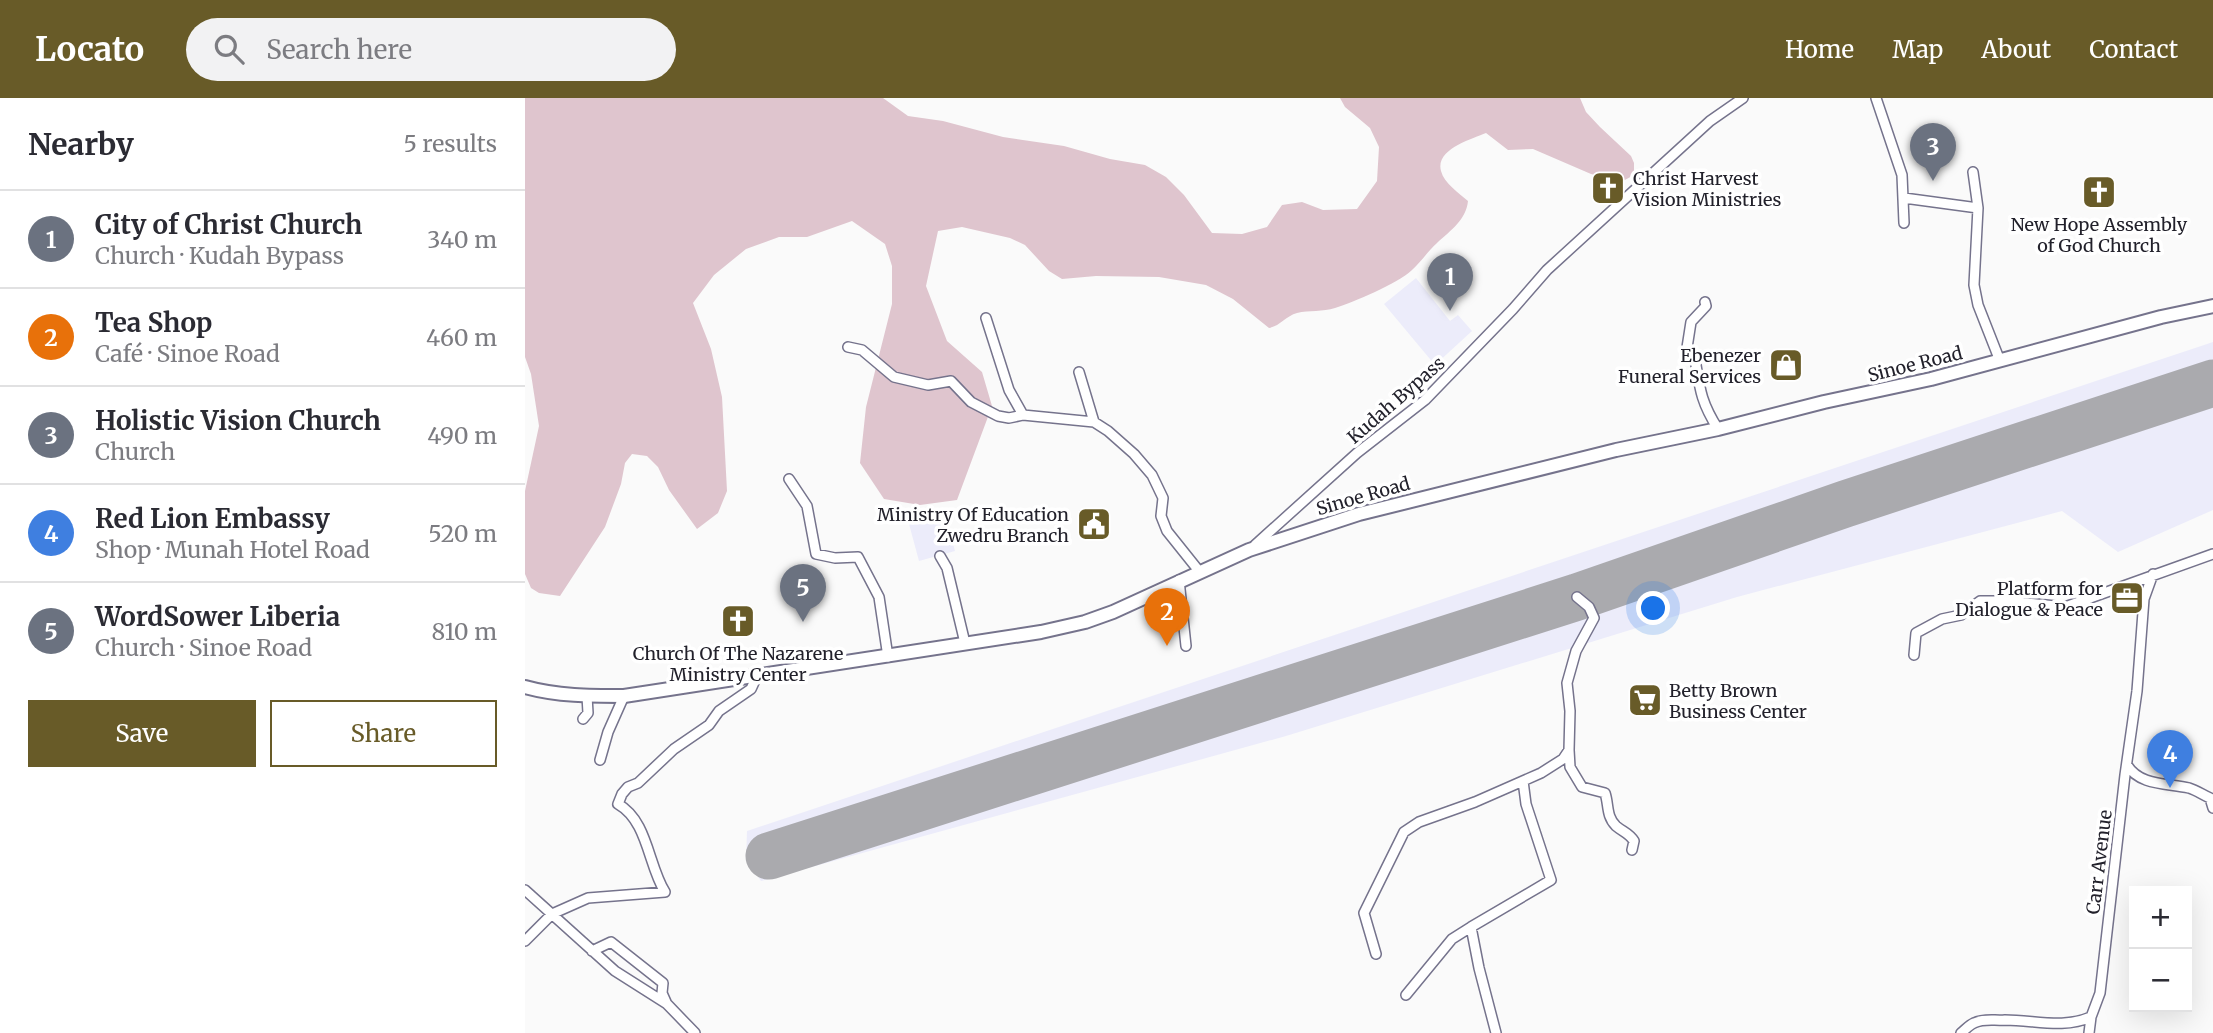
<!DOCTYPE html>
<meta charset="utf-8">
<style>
:root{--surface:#fff;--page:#f2f2f3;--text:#2b2b33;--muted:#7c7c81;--line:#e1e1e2;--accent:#685b28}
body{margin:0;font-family:Merriweather,serif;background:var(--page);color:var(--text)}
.controls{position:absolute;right:21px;bottom:21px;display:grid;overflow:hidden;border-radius:0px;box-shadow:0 7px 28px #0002}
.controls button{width:63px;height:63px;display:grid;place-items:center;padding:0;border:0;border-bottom:2px solid var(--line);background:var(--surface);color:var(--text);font:35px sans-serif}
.you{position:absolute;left:1129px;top:511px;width:24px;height:24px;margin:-18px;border:5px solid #fff;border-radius:50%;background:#1a73e8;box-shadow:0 0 0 10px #1a73e833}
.badge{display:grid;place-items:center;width:46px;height:46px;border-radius:50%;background:var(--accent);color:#fff;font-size:23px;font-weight:700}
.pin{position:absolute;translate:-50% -58px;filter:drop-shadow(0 2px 4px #0008)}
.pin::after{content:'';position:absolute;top:37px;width:24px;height:21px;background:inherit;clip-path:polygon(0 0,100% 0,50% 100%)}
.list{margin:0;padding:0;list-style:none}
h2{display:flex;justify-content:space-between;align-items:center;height:91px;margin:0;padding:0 28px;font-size:30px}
h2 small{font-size:23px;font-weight:400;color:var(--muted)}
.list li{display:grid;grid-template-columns:46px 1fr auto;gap:21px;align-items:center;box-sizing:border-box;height:98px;padding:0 28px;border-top:2px solid var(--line)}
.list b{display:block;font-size:26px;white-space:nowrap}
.list p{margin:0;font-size:23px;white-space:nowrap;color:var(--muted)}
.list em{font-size:23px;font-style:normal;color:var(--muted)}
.actions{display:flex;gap:14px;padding:21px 28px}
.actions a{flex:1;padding:16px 0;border:2px solid var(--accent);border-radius:0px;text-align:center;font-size:24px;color:var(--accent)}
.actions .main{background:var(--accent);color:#fff}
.icon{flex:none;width:38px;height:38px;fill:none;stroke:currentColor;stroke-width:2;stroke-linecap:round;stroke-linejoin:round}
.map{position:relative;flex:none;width:1688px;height:935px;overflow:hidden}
header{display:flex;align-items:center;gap:42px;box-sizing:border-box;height:98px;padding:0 35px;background:var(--accent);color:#fff}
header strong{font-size:33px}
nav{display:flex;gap:38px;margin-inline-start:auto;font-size:24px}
.search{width:490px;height:63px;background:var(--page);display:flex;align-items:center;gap:18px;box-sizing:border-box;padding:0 24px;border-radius:38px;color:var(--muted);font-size:26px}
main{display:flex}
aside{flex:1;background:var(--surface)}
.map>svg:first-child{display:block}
.built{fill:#ececfa}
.green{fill:#dfc5ce}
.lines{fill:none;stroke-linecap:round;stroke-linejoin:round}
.runway{stroke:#aaaaae;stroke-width:47}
.minor-casing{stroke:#75738c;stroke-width:12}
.highway-casing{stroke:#75738c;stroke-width:16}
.minor{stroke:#fff;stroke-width:9}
.highway{stroke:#fff;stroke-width:12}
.labels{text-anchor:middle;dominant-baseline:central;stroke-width:7;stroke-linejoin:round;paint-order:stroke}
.poi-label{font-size:18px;fill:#22212b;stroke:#fff;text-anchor:end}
.street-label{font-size:18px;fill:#22212b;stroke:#fff}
</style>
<header>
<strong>Locato</strong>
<div class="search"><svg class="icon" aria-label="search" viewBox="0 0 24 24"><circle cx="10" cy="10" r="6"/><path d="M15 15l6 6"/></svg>Search here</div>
<nav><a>Home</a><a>Map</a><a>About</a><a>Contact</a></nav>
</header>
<main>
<aside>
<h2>Nearby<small>5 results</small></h2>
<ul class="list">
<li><span class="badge" style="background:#6b7280">1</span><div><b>City of Christ Church</b><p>Church · Kudah Bypass</p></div><em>340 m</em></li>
<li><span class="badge" style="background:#e8710a">2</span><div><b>Tea Shop</b><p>Café · Sinoe Road</p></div><em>460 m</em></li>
<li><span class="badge" style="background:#6b7280">3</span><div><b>Holistic Vision Church</b><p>Church</p></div><em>490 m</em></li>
<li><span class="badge" style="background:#3f7fe0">4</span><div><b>Red Lion Embassy</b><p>Shop · Munah Hotel Road</p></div><em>520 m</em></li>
<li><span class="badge" style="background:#6b7280">5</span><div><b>WordSower Liberia</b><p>Church · Sinoe Road</p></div><em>810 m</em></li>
</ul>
<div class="actions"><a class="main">Save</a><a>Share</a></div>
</aside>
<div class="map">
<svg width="1688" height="935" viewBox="0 0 1688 935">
<rect width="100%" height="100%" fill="#fafafa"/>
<path class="built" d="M891,180L925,223L933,217L947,233L910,267L859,206Z
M1688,244V412L1593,454L1537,413L1212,499L761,638L236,783L221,762L222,733Z
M420,416L430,453L394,463L384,426Z"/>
<path class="green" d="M0,0H358L383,18L418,23L478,39L539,48L585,61L620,67L641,79L659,97L687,135L717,136L742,129L757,107L777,104L798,112L832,111L852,83L854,49L845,30L820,9L815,0H1055L1061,14L1075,29L1106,58L1109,65V77L1098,83L1066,76L1008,51L983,52L961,35C947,41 910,51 916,73C919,85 934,95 943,103C941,122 926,132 912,145C903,153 896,164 887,172C872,186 829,204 810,210C798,214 784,212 772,215C761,218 755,228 744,230L708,201L681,187L634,179L571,178L537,181L524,173L500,147L485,140L437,129L413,133L401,188L422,243L457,274L467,308L432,402L395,407L359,401L335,365L341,309L367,206V168L360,146L327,123L282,139H254L221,151L189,177L168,205L186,251L197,299L202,393L193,415L172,431L144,392L133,369L122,358L107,356L100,365L96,386L80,429L35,498L14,495L6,490L0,476V393L14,328L6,276L0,259Z"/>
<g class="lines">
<path class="runway" d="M244,758L1052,499L1320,406L1688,285"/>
<g class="minor-casing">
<path id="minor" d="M1351,0L1377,77L1379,125
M1448,74L1453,110L1449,187L1453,207L1475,263
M1379,100L1453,110
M1180,204L1181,208L1166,224L1161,256L1170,261C1175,292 1176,304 1193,331
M461,220L484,292L498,317
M323,249L337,252L369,279L403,287L426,283L446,304L473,318L484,320L498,317L569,324L583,333L609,356L627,377L638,400L636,418L642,433L674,473
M554,274L569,324
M264,381L282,408L291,456L310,460L333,459L354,499L363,559
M730,447L832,355L900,302L988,211L1022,172L1185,23L1218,0
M415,458L422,470L440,545
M654,482L661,548
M1389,557L1391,535L1417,521L1436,517L1455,503H1483L1540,509L1688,456
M58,621L63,615L62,598
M1044,652L1045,669L1057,689L1080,695C1084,707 1081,718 1091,728C1098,734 1104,735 1109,743L1107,752
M75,662L83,634L99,598
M1602,667C1615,688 1642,685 1664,690C1671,692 1678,697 1685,700L1688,710
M0,792L90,873L142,906L170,935
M0,843L27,816L63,800L140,794C123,767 123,723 93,706L97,696L103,689L113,685L149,651L184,627L194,613L226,591L232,578
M67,853L86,844L138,885L137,895L141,904
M851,856L839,815L879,734L894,724L950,704L1016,675L1038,661L1044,652L1045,613L1042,585L1051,553L1069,520L1064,509L1052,499
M881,897L927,841L946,829
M971,935L954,870L946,829L1026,782L1001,706L998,683
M1436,935C1440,932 1444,927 1449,925C1459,920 1470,923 1480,922C1510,922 1538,931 1566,919L1575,895L1600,677L1612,593L1619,501L1628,476
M1564,935L1566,919"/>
</g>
<g class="highway-casing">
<path id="highway" d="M0,589C32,598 66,598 99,598L516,534L560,524L588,514L724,452L834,416L1091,352L1193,331L1299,304L1406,281L1636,219L1688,208"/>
</g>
<use href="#minor" class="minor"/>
<use href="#highway" class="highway"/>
</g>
<defs>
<g id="church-square" transform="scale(1.75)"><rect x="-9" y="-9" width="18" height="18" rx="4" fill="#685b28" stroke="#fff"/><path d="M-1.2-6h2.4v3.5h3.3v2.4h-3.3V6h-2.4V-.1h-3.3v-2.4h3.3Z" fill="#fff"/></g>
<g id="shop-square" transform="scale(1.75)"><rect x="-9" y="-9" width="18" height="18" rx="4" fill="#685b28" stroke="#fff"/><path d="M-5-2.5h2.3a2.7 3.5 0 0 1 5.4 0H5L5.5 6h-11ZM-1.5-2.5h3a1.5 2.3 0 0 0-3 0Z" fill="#fff"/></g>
<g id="civic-square" transform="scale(1.75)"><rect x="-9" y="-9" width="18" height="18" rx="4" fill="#685b28" stroke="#fff"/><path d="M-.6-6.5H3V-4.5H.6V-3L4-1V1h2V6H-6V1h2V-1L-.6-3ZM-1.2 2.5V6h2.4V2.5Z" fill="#fff"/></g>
<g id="office-square" transform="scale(1.75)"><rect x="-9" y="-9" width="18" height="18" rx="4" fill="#685b28" stroke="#fff"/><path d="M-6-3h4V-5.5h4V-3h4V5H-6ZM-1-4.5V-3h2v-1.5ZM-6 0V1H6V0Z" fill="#fff"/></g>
<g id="supermarket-square" transform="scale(1.75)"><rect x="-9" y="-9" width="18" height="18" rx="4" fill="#685b28" stroke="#fff"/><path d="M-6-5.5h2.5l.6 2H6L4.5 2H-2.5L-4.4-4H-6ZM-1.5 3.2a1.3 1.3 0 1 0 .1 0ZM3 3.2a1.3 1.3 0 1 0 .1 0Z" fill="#fff"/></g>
</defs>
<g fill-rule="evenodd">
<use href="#church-square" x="1083" y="90"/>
<use href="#church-square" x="1574" y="94"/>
<use href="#shop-square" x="1261" y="267"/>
<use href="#civic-square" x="569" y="426"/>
<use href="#office-square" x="1602" y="500"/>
<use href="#church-square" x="213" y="523"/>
<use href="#supermarket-square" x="1120" y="602"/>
</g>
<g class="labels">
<g class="poi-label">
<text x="1108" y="80" text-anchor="start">Christ Harvest<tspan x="1108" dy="21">Vision Ministries</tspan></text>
<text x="1574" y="126" text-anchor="middle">New Hope Assembly<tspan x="1574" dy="21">of God Church</tspan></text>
<text x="1236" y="257">Ebenezer<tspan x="1236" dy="21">Funeral Services</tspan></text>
<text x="544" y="416">Ministry Of Education<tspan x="544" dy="21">Zwedru Branch</tspan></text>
<text x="1578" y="490">Platform for<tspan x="1578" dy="21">Dialogue &amp; Peace</tspan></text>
<text x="213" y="555" text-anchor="middle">Church Of The Nazarene<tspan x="213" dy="21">Ministry Center</tspan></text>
<text x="1144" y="592" text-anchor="start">Betty Brown<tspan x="1144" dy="21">Business Center</tspan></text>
</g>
<g class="street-label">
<text transform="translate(1390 266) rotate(-14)">Sinoe Road</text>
<text transform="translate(871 302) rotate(-41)">Kudah Bypass</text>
<text transform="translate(838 398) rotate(-16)">Sinoe Road</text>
<text transform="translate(1574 764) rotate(-83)">Carr Avenue</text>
</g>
</g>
</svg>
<div class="controls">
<button>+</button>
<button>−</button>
</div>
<div class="you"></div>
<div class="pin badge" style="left:925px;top:213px;background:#6b7280">1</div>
<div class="pin badge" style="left:642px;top:548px;background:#e8710a">2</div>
<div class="pin badge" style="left:1408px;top:83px;background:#6b7280">3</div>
<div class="pin badge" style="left:1645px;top:690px;background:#3f7fe0">4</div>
<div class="pin badge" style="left:278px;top:524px;background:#6b7280">5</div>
</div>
</main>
